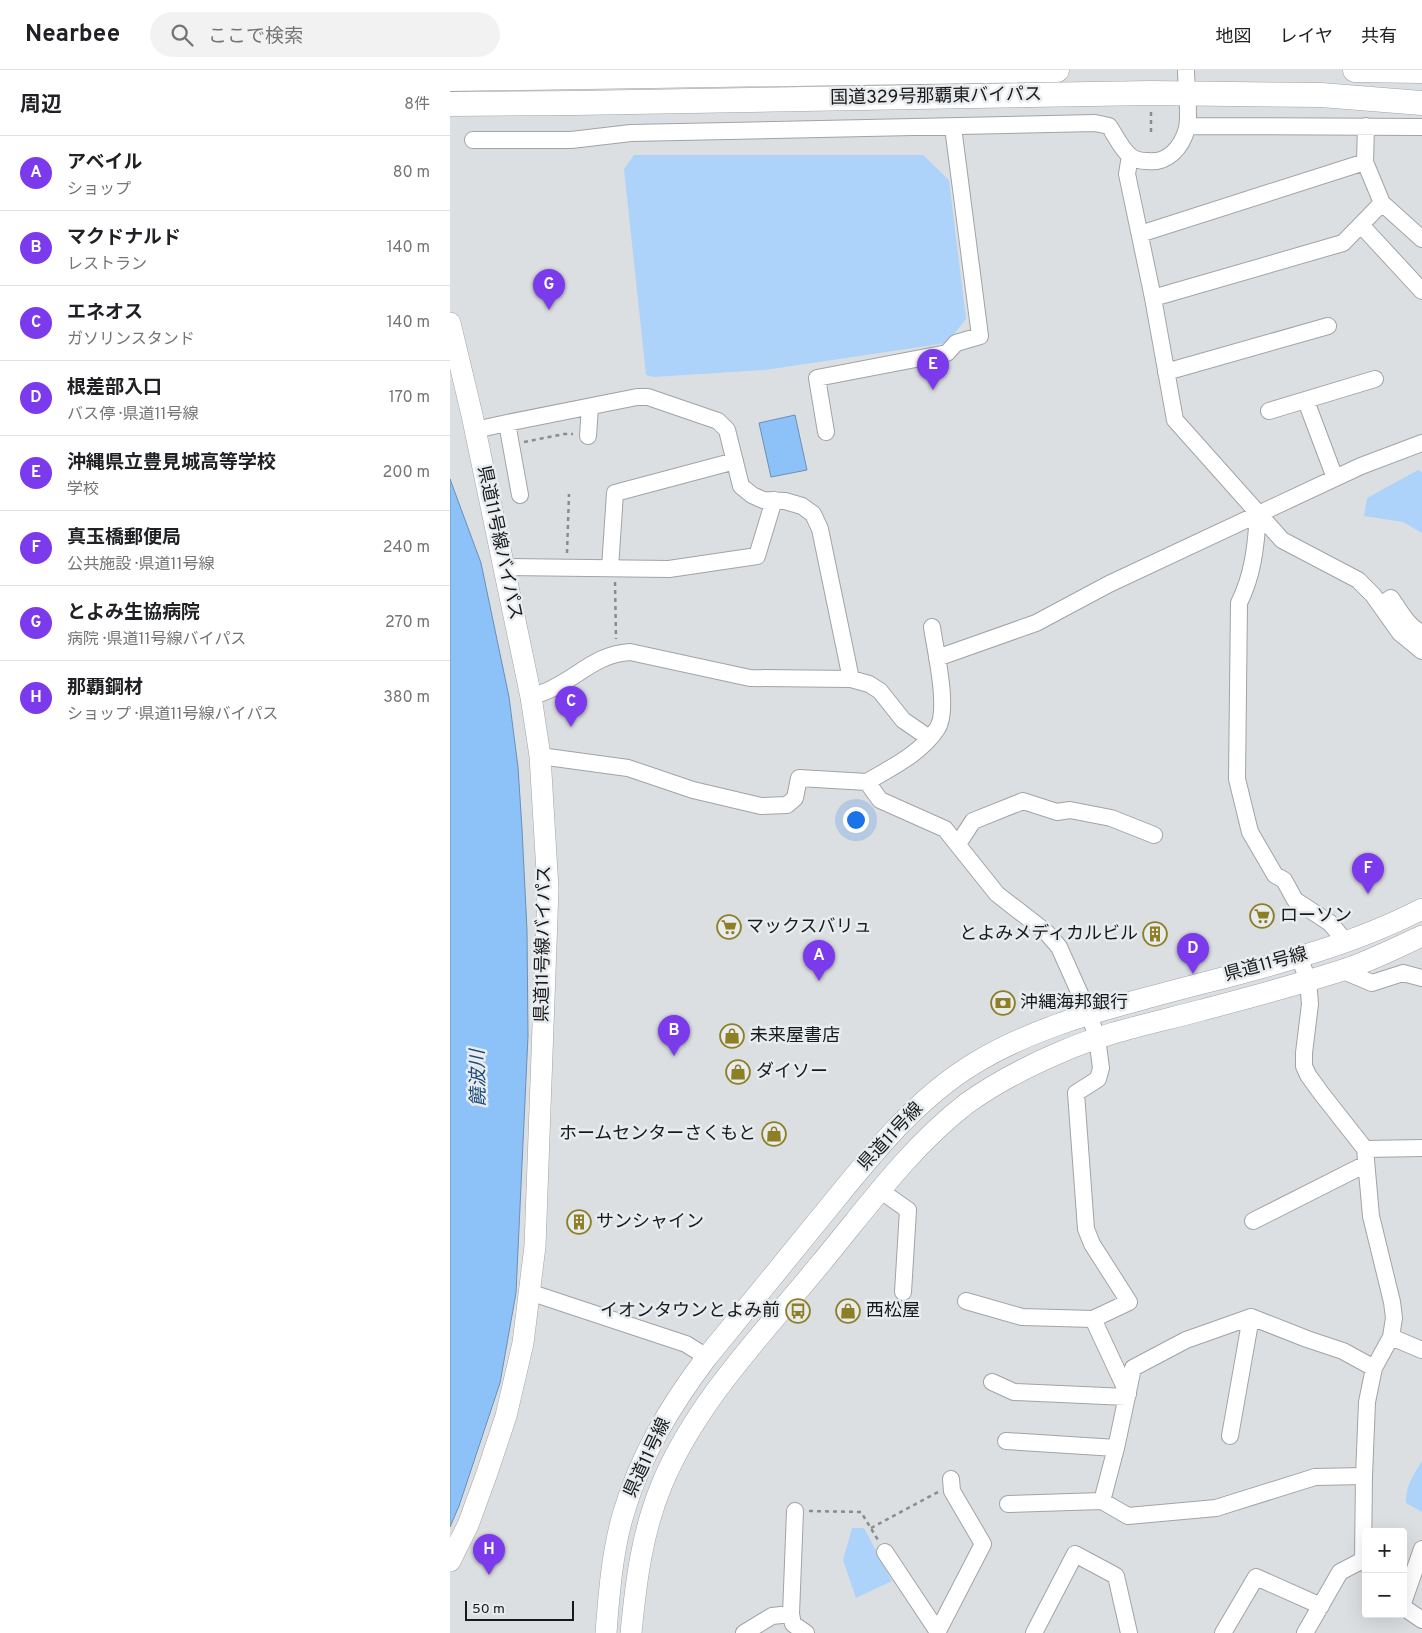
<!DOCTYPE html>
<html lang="ja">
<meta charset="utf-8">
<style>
:root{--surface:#fff;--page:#f2f2f2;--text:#202124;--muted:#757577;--line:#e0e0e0;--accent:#7c3aed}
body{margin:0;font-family:Overpass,"Noto Sans JP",sans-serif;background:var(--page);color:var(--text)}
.controls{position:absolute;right:15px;bottom:15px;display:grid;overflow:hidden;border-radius:5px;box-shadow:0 5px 20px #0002}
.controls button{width:45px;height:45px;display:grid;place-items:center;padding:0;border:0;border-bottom:1px solid var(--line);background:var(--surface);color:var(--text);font:25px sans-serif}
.scale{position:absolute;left:15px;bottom:12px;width:109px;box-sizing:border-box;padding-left:5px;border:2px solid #18191a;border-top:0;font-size:14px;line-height:18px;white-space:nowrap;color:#18191a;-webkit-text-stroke:4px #e9ecef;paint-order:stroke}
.you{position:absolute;left:405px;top:749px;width:18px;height:18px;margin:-12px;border:4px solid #fff;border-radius:50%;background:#1a73e8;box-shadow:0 0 0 8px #1a73e833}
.badge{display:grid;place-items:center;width:32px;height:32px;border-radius:50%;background:var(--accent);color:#fff;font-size:16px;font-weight:700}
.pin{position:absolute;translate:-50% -41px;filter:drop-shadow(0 1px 2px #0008)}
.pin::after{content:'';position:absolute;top:26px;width:18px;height:15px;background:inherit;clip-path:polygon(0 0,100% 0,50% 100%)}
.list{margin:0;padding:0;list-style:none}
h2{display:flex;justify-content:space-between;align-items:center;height:65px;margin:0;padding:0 20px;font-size:21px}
h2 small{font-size:16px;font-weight:400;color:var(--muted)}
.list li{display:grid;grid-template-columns:32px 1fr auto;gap:15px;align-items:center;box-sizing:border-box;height:75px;padding:0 20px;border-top:1px solid var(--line)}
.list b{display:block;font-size:19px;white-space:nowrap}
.list p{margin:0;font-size:16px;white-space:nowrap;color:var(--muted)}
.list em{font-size:16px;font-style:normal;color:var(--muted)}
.icon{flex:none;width:28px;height:28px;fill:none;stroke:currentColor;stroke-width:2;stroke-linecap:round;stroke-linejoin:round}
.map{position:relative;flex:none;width:972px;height:1563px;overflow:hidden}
header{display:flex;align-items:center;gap:30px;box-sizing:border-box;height:70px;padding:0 25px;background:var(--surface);border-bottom:1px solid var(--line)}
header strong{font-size:24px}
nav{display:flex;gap:28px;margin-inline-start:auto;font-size:18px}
.search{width:350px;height:45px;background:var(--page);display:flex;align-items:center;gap:12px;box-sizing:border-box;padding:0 18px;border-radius:28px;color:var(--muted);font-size:19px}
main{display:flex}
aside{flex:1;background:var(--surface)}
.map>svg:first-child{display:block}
.green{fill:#add3fa}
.water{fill:#8dc2f9;stroke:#6a8fb6}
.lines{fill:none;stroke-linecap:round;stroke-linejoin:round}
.minor-casing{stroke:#a1a3a6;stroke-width:18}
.major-casing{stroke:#a1a3a6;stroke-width:22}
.highway-casing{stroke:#a1a3a6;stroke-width:25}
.path{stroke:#898b8d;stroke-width:2.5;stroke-dasharray:4 4;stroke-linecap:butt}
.minor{stroke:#fff;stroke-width:16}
.major{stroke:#fff;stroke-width:21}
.highway{stroke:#fff;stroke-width:24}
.labels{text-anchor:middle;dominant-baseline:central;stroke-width:5;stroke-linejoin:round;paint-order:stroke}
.street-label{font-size:18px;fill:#18191a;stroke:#e9ecef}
.poi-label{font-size:18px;fill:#18191a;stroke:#e9ecef;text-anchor:start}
.water-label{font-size:19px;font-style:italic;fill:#1a4975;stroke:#e9ecef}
</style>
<header>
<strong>Nearbee</strong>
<div class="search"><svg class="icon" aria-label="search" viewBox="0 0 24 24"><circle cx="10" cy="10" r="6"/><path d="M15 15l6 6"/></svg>ここで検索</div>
<nav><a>地図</a><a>レイヤ</a><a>共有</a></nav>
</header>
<main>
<aside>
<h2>周辺<small>8件</small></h2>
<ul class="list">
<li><span class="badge">A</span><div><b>アベイル</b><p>ショップ</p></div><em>80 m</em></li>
<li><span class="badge">B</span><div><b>マクドナルド</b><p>レストラン</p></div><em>140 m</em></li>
<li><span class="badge">C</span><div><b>エネオス</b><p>ガソリンスタンド</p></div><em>140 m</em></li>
<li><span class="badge">D</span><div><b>根差部入口</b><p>バス停 · 県道11号線</p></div><em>170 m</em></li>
<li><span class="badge">E</span><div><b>沖縄県立豊見城高等学校</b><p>学校</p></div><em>200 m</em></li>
<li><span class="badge">F</span><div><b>真玉橋郵便局</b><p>公共施設 · 県道11号線</p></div><em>240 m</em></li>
<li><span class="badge">G</span><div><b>とよみ生協病院</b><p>病院 · 県道11号線バイパス</p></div><em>270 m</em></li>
<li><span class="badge">H</span><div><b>那覇鋼材</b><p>ショップ · 県道11号線バイパス</p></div><em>380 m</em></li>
</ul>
</aside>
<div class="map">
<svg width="972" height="1563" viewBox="0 0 972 1563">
<rect width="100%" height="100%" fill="#dcdfe2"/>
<path class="green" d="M184,85H473L499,110L516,249L497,273L315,300L204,307L196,305L174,99Z
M968,400L972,402V463L953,452L914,446L917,428Z
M972,1391V1442L956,1433C955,1417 964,1404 972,1391Z
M402,1458H414L442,1511L406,1528L393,1490Z"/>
<path class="water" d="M345,345L357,400L321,407L309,353Z
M0,409L31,493L59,627L68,697L72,759L77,860L78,966L66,1223L50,1313L9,1436L0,1457Z"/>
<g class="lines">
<g class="minor-casing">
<path id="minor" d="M738,56L972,57
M23,70H121L181,63L645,53L659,56C665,65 671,78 679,85C683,89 691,91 697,91C718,94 732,77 737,58C740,45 736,14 736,0
M680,86L677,104L703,228L725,350L832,470L908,510L923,525L950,563L972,581
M932,133L972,169
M911,155L972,221
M690,164L915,92
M703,228L893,173L932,133L915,92L916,56
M716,302L878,256
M856,331L885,408
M819,341L925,309
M25,360L57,353
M376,362L367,308L497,283L506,273L530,266L503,57
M138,366L140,337
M70,425L57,353L187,327H198L268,351L277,360L291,416L302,425L313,430L335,431L352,436L363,444L370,459L401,609
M808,444C806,476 803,505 789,533L787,709L800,762L825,805L834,810L845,830L880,853L896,872
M54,497L219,499L307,486L324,430
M160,498L165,423L285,391
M930,535L941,528C950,541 958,557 972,563
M482,557C485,579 500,641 487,659C470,684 442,697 417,712L430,730L495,759L547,824L596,862L609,877L639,944L647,968L651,998L648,1009L626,1023L636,1159L642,1174L679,1232L643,1249L572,1247L516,1231
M487,588L586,553L659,514L911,396L972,373
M81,627C88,624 96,622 103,618C130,605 147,584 180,582L300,608L401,609L419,614L430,621L453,650L479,668
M90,686L178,698L243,720L311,736L337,735L345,728L349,708L417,712
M508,774L523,751L573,731L607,742L620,740L661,748L704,765
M849,887L858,910L860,934L854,983V996L858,1005L871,1023L915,1079L921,1146L942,1232L944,1248L941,1267L924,1298L917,1332L914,1406L913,1490L916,1494
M891,900L922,913L953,903L972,908
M915,1079L972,1078
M431,1121L458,1140L453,1222
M803,1151L916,1094
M79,1222L236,1274L257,1287
M643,1249L678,1324
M941,1267L972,1280
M542,1312L564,1322L677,1327
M780,1366L801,1247
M556,1371L666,1378
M652,1431L666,1378L683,1298L736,1270L801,1247L857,1269L893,1281L924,1298
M558,1434L652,1431L678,1446L766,1438L865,1407L914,1406
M345,1441L341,1544L343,1554L356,1563
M435,1482L488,1562
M953,1533L972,1479
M953,1537L972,1550
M294,1563L322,1546L341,1544
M487,1563L533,1474L502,1421L501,1409
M584,1563L625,1484L666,1506L679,1563
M773,1563L806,1507L871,1536
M855,1563L890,1502L913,1490"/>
</g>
<g class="major-casing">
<path id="major" d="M0,253L22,345L81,627L90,686L98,819L85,1176L73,1273L56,1346L37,1403L18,1455L0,1491
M156,1563C159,1524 162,1483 173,1445C190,1386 220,1336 257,1287C295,1240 333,1194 371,1147C417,1091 462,1031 525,993C576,962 636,944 693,929C787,903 885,884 972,839
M181,1563C186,1511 192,1462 212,1414C247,1330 314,1263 371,1193C416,1139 459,1078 516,1034C545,1013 578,996 611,982C656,962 704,953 752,940C801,927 851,914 899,898C924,889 948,877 972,866"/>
</g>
<g class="highway-casing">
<path id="highway" d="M905,0L972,1
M0,9L607,0
M0,34L125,33L701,23L871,25L972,33"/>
</g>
<path class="path" d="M701,42V66
M74,372L114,364H123
M117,483L119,424
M165,512L166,569
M359,1441L411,1442L428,1470
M421,1458L488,1422"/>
<use href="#minor" class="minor"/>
<use href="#major" class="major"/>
<use href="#highway" class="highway"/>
</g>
<defs>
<g id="supermarket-ring" transform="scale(1.25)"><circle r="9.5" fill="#e9ecef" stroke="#8d7f25" stroke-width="1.5"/><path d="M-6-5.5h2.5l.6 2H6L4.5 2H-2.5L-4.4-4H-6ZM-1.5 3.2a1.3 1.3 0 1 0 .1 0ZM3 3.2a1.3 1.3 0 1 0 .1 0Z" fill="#8d7f25"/></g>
<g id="building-ring" transform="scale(1.25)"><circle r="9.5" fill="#e9ecef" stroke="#8d7f25" stroke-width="1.5"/><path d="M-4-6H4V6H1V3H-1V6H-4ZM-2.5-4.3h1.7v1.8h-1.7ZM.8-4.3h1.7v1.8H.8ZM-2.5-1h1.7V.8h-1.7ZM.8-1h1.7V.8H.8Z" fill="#8d7f25"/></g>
<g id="bank-ring" transform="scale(1.25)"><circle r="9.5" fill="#e9ecef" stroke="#8d7f25" stroke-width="1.5"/><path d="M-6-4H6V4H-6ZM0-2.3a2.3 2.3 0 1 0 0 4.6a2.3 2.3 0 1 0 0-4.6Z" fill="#8d7f25"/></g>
<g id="shop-ring" transform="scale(1.25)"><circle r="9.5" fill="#e9ecef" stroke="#8d7f25" stroke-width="1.5"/><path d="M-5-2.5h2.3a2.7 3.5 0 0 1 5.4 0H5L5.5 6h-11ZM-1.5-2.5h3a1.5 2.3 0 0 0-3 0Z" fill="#8d7f25"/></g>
<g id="bus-ring" transform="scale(1.25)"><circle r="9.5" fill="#e9ecef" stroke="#8d7f25" stroke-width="1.5"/><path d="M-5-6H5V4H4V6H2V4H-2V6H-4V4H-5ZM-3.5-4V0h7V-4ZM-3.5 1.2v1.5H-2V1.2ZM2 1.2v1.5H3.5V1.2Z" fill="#8d7f25"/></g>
</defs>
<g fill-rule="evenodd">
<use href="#supermarket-ring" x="812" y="846"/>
<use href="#supermarket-ring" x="279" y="857"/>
<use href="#building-ring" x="705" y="864"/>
<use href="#bank-ring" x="553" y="933"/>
<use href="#shop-ring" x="282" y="966"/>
<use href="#shop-ring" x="288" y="1002"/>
<use href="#shop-ring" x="324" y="1064"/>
<use href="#building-ring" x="129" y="1152"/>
<use href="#bus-ring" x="348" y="1241"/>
<use href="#shop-ring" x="398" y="1241"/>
</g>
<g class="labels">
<g class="street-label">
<text transform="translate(486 27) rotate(-1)">国道329号那覇東バイパス</text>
<text transform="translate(49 473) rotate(78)">県道11号線バイパス</text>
<text transform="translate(94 874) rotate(-89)">県道11号線バイパス</text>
<text transform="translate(816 895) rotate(-15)">県道11号線</text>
<text transform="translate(441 1067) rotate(-47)">県道11号線</text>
<text transform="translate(198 1388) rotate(-65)">県道11号線</text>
</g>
<g class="poi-label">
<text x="830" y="846">ローソン</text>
<text x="296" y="857">マックスバリュ</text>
<text x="688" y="864" text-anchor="end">とよみメディカルビル</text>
<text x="570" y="933">沖縄海邦銀行</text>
<text x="300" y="966">未来屋書店</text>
<text x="306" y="1002">ダイソー</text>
<text x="306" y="1064" text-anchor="end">ホームセンターさくもと</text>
<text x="146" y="1152">サンシャイン</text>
<text x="330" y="1241" text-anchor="end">イオンタウンとよみ前</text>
<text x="416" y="1241">西松屋</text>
</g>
<g class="water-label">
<text transform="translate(29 1008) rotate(-91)">饒波川</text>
</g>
</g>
</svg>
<div class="controls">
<button>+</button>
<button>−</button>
</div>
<div class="scale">50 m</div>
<div class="you"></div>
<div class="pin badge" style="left:369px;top:911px">A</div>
<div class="pin badge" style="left:224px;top:986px">B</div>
<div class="pin badge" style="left:121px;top:657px">C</div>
<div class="pin badge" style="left:743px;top:904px">D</div>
<div class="pin badge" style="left:483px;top:320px">E</div>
<div class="pin badge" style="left:918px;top:824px">F</div>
<div class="pin badge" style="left:99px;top:240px">G</div>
<div class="pin badge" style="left:39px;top:1505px">H</div>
</div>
</main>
